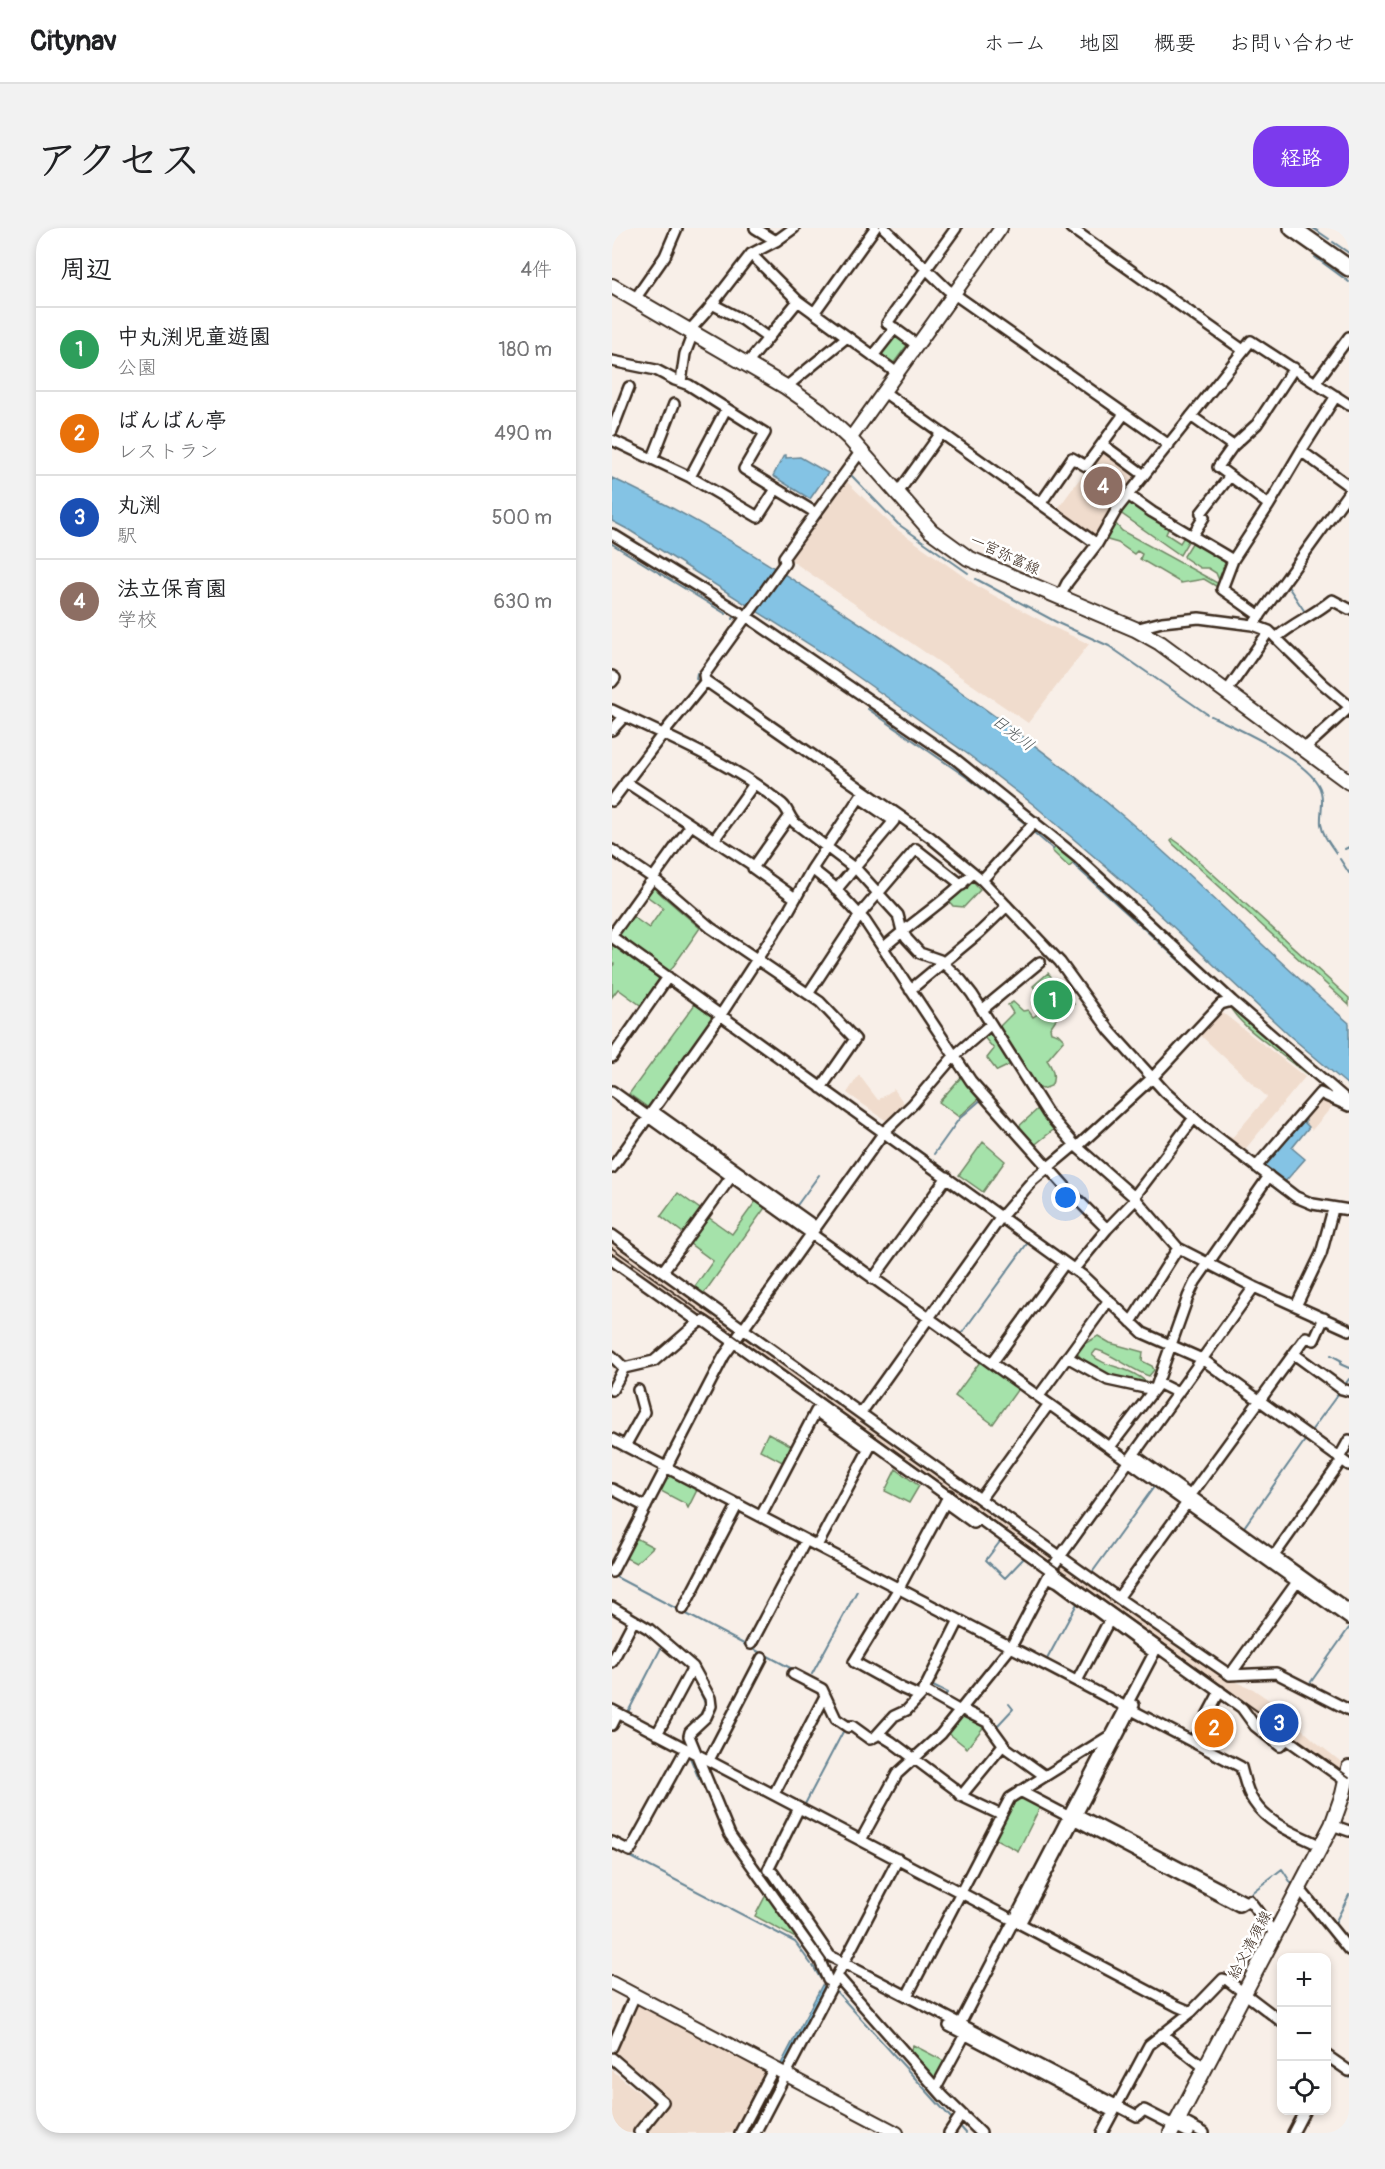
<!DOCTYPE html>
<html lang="ja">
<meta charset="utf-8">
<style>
:root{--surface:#fff;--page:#f2f2f2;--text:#202124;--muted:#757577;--line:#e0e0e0;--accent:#7c3aed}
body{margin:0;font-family:Pangolin,"Klee One",sans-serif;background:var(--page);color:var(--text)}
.controls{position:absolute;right:18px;bottom:18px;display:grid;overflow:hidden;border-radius:12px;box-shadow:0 3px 9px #0003}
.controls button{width:54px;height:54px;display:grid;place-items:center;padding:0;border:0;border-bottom:2px solid var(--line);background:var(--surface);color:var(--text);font:30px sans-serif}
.you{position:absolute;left:454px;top:970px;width:21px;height:21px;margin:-15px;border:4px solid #fff;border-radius:50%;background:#1a73e8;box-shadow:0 0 0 9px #1a73e833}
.badge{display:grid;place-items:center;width:39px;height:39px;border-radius:50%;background:var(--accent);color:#fff;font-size:20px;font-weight:700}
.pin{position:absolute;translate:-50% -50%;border:3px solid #fff;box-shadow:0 2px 6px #0006}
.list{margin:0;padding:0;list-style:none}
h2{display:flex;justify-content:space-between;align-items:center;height:78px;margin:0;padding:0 24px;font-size:26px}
h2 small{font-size:20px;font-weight:400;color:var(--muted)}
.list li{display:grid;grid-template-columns:39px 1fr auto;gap:18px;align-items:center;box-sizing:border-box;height:84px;padding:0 24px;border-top:2px solid var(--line)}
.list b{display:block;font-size:22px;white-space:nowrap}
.list p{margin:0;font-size:20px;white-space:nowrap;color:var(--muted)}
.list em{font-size:20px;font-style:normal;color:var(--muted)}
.icon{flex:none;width:33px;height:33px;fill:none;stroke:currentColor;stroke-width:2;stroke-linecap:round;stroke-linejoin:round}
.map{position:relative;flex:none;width:737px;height:1905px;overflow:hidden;border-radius:24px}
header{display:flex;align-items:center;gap:36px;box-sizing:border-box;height:84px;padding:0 30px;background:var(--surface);border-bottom:2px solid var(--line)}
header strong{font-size:28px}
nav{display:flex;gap:33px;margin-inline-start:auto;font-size:21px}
.intro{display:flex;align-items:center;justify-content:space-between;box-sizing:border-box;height:144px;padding:0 36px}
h1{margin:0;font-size:42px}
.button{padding:15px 27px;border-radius:24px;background:var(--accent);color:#fff;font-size:21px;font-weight:700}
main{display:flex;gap:36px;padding:0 36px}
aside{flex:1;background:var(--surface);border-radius:24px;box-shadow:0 3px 9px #0003}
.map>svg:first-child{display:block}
.built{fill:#f0dccd}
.green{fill:#a5e2aa;stroke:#708664;stroke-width:1.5}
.water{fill:#84c3e4;stroke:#678695;stroke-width:1.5}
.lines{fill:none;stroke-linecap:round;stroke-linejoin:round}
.stream{stroke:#678695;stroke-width:2}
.minor-casing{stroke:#3b2a1e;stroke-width:14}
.tertiary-casing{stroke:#3b2a1e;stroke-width:16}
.secondary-casing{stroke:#3b2a1e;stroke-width:18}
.trunk-casing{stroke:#3b2a1e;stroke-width:20}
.minor{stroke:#fff;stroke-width:9}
.tertiary{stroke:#fff;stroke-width:12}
.secondary{stroke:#fff;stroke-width:14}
.trunk{stroke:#fff;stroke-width:15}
.rail{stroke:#3b2a1e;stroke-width:2}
.labels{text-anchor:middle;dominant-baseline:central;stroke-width:5;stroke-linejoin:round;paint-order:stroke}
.street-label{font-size:15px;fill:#3b2a1e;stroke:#fff}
.water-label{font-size:16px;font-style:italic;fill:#515859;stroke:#fff}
</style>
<header>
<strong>Citynav</strong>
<nav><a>ホーム</a><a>地図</a><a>概要</a><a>お問い合わせ</a></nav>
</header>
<div class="intro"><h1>アクセス</h1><a class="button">経路</a></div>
<main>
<aside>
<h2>周辺<small>4件</small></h2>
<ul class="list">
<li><span class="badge" style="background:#2e9e5b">1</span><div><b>中丸渕児童遊園</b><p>公園</p></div><em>180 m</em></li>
<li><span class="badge" style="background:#e8710a">2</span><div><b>ばんばん亭</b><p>レストラン</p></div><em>490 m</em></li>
<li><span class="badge" style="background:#1a4fb4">3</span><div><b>丸渕</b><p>駅</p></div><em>500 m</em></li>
<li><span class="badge" style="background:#8d6e63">4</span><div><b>法立保育園</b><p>学校</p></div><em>630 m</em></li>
</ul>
</aside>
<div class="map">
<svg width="737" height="1905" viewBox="0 0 737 1905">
<rect width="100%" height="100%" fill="#f8efe8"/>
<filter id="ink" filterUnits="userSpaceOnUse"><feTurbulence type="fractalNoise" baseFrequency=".0167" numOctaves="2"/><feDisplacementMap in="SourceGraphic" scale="12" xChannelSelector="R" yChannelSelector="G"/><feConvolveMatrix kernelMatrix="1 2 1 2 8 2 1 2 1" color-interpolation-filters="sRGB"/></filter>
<g filter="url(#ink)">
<path class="built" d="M490,220L528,247L485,311L445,282Z
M234,253L283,300L368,360L441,399L477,416L416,495L180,333V327Z
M607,782L693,849L630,925L609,907L612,904L620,910L655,869L585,804Z
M247,847L266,872L282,861L293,877L276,894L235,865Z
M707,869L723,875L700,902L692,894L690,889Z
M0,1013L126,1103L120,1111L87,1089L0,1026Z
M130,1106L443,1330L438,1338L125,1114Z
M449,1332L618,1451L641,1461L663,1476L704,1514L733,1537L731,1548L671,1511H666L646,1495L649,1490L443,1341Z
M22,1773L157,1841L125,1905H33L30,1903L53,1874L0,1829V1823Z
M0,1842L42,1877L19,1905H0Z"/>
<path class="green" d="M282,106L295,113L296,116L281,136L268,128L267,126Z
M518,274L558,297L554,306L568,315L573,307L578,310L568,327L507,284L513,275Z
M502,294L510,303L609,357L607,360L592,351L569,355L528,331L530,326L525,323L522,326L506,315L492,311Z
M582,312L619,333L611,353L607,352L604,345L596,340H588L573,330L572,328Z
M427,600L615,770L612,773L462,635L457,639L440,623L444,618Z
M561,611L568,616L737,770V777L561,616L559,613Z
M358,651L368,662L352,679L341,678L336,672Z
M38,657L88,700L56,746L5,708L17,686L37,700L51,680L32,666Z
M0,717L50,753L31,779L6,761L0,769V739L2,736L0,735Z
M436,745L462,776L448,785L438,800L439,804L446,806L452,812L435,832C440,839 444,849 439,858L431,861L422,858L385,801L401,785L396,777L401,774L411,783L416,782L421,789L427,785L420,775L428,768L421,758Z
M83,776L102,790L71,835L68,833L62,841L65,843L38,881L17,866Z
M620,778L729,871C704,853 680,836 657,817C643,806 629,796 619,781Z
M378,801L402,835L385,843L375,830L382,821L371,808Z
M352,846L370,868L347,889L327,874Z
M428,879L445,899L420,919L404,901Z
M371,914L393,933L371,964L347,947Z
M66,965L92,984L75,1008L49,988Z
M146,970L155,977L90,1068L81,1061L101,1033L74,1013L93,987L120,1006Z
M486,1108L498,1115L531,1124L530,1133L540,1138L542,1142L537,1148C521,1143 496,1123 484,1122L480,1127C492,1139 512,1138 526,1148C531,1151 533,1154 539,1156V1159C514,1153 480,1149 465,1125C470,1115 477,1114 486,1108Z
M370,1131L408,1158L381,1196L343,1168Z
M156,1205L182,1219L174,1236L148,1222Z
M284,1241L307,1258L297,1275L273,1263Z
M60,1244L87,1258L76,1280L74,1276L47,1262L55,1245Z
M22,1309L41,1319L24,1335L12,1329Z
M350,1485L374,1496L355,1520L335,1504Z
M407,1566L429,1577L406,1623L380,1609L400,1571Z
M155,1665L188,1710L185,1711L143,1688Z
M301,1817L336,1835L325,1856L297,1825Z"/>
<path class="water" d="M172,227H174V230L188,229L216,245L198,271L161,248Z
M0,250C91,292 175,347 258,402C343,459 427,517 505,583C585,650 657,727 737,795V858L678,808L528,668L422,577L357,527L222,432L17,302L0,293Z
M691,889L694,892L692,894L697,899L680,920L693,931L671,956L660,945L659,946L649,938Z
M210,1757L213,1759L137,1905H133Z"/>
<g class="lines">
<path class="stream" d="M701,0L717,11
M267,2L308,41
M721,14L737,25
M703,29L737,54
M315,48L333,65
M303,109L309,102
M283,137L298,117
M267,159L277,146
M249,184L263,165
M238,200L246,189
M240,248L286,296L356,345
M0,316L114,386
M364,351L448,396L497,418L595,486
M675,357L695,387
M121,391L122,389
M85,445L84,451L89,454
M256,481L360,553L416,598
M599,488C625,500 703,535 709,564C712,574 708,585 709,596C711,608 718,616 724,625
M204,535L245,565
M285,592L312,611
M419,602L441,621
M733,621L737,619
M728,631L737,645
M461,636L609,771
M361,650L370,659
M276,660L282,653
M0,715L34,739
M517,831L532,847
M214,857L270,897
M552,869L576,891
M280,903L342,948
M604,914L651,951
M322,926L347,891L371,870
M346,951L390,983
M656,955L669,965L697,979
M183,980L207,947
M396,987L461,1034
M350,1105L417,1013
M719,1127L730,1133L728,1136L737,1140
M732,1158L737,1151
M699,1203L729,1162
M630,1302L694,1211
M390,1311L374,1332L393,1350L414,1328
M456,1328L519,1239
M479,1346L544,1256
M4,1349L147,1424
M30,1402L61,1427
M154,1427L184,1443
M434,1433L467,1372
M200,1446L245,1363
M210,1456L214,1458L222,1476
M319,1457L335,1465L332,1470L334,1471
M696,1458L737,1400
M15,1486L50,1418
M379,1494L386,1497L401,1481L397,1476
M74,1514L73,1503C79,1492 91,1489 93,1475L80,1447
M77,1527L87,1551
M192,1578L233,1500
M0,1619L183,1714L199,1736
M163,1656L191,1698L217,1732
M634,1669L670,1641L681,1658
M723,1695L737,1667
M201,1738L208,1750
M223,1762L340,1891
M636,1773L670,1802
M714,1834H715
M719,1838L737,1850
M346,1896L354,1905"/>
<g class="minor-casing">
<path id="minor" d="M143,0L164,13
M272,0L335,61L557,217
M459,0L631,122
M139,26L186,73L285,145
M23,71L53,28L65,0
M100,76L131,92L156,110
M202,85L263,0
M77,103L95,83L139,26L164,13L182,0
M305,117L275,95L344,0
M261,128L283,100
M0,133L44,142L63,152L77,157L153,205L132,241L204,285
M135,136L186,73
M682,140L645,196L621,218L606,239L657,277L689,223L737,258
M69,154L73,126L81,105
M704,154L737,109
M174,159L235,109
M272,164L485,316
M579,188L621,218
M0,203L17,159
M0,212L78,249L146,289L164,261
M490,216L532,247
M689,223L724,168
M41,230L62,176
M78,249L114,181
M285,266L329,205
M516,267L540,284L621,332
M429,275L460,230L474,238L512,186
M0,306L143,394L342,530L465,629L620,773L737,874
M580,308L592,289L589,285L618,248
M448,369L455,355L485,316L505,281L639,113L737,177
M648,388L610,361L621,332L657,277
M641,397L737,264
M523,401L550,394L587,390L641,397L657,403L711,456L737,478
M664,410C681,395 702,387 720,372L737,381
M0,448L3,450L0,454
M94,453L318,609L370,652L448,734L498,803L553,864L591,898L684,969L701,976L737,982
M615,463L657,403
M0,482C58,510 120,535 170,576C176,581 177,589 183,595L246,643L286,687L290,703L295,711L308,725L328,732L349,752L360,766L436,886L463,917L522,969L566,1020L642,1059L737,1102
M0,502L13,488
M693,520L737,480
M14,554L142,638
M0,573L50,507L93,454L92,447L173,335L172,329L249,223
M177,589L141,640L183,670
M102,612L142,556
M0,622L41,650L99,700L208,774L243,811L209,860
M200,641L220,657L253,693L359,853L457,963L495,1001
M370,652L423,594
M224,662L282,593L248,570
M0,707L79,597
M0,709L471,1048L531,1105L590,1131L737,1237
M271,720C300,694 334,673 361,645
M298,762L368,704L395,678
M196,766L250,684L304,621L350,657
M370,782L428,734
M0,829L56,749
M0,863L737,1391
M41,883L204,999
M465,919L540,850L609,776L620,773
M644,939L708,865L737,878
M0,940L108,788L177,682L200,641L251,564
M522,969L582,890
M0,1007L506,1370L618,1447L664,1445L737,1482
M0,1032L87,1094
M462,1041L495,1001L524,971
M51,1043L119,949
M261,1051L335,949
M684,1078L709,1026L720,985
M519,1094L566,1020
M682,1126L730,1161L737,1163
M0,1128L12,1140L42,1133L87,1094L92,1093L98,1097L622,1474L630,1480L643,1498L668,1518L675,1511L734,1553
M455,1129L496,1152L542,1162
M380,1135L453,1035
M546,1155L566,1165
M0,1162L12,1140
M427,1168L497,1072
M249,1185L389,989L421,952L463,917
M0,1211L629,1539C632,1550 635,1565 642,1574C657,1597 685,1606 709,1618
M13,1218L32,1184L26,1162
M498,1219L544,1159L576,1069L583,1054L657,948
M522,1227L737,1382
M727,1230L737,1212
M0,1261L34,1279
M578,1268L694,1109L702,1112L712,1090
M369,1270L437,1176
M333,1274L362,1295
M149,1288L204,1183L256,1220
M205,1318L259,1217
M659,1332L730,1232
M0,1344L112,1128L272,904L301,876L342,828L379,796
M506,1370L577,1272
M0,1379L37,1401L81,1439L98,1470L99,1478L94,1489L78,1504L77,1508L118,1607L208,1733L216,1752L222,1755
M71,1381L126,1276
M139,1416L194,1312
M0,1434L22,1392
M181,1446L210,1461L224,1491L236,1499L240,1498L258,1511L264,1508L282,1488L295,1482L310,1466L347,1392
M618,1447L685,1354
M465,1453L499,1389
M311,1462L348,1483
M307,1468L289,1460L242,1434L287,1360L337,1267
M349,1481L375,1494L394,1520L433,1548
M0,1482L565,1778L579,1784L611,1751L615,1752L670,1794
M0,1497L6,1485
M45,1506L81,1439
M267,1506L280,1514L343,1561L349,1568L389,1587
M581,1514L608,1463
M97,1532L150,1430
M408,1563L627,1678L637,1672L663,1706
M162,1566L213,1468
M349,1568L391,1517
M187,1580L156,1642L161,1645L218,1728L525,1888L532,1882L577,1905
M461,1584L634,1674
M720,1597L737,1603
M249,1612L285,1546L329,1506L399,1419L442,1337L642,1059
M0,1614L18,1623L74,1521
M687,1660L737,1722
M408,1696L522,1477
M225,1748L331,1868L369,1905
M295,1768L398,1570L499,1507L542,1425L446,1354L436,1349
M348,1796L498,1508
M337,1798L501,1884
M550,1806L593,1840
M0,1819L23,1767
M714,1827L737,1843
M0,1830L51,1874L27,1904L30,1905
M324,1860L356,1801
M566,1891L592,1905
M128,1905L162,1840
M143,1905L286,1631
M337,1905L349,1887
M490,1905L537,1817L579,1784
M681,1905L693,1882"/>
</g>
<g class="tertiary-casing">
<path id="tertiary" d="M238,211L389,0
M0,1755L285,1905"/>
</g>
<g class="secondary-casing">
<path id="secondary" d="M0,58L174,159L206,181L238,211L319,303L356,330L523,401L548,415L737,554
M559,1905L720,1597L731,1566L737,1540"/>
</g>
<g class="trunk-casing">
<path id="trunk" d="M680,0L737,40"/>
</g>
<use href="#minor" class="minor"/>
<use href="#tertiary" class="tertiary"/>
<use href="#secondary" class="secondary"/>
<use href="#trunk" class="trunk"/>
<path class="rail" d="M0,1020L737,1549"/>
</g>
</g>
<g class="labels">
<g class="street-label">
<text transform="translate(393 327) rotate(25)">一宮弥富線</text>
<text transform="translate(638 1717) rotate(-62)">給父清須線</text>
</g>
<g class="water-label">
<text transform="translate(401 505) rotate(38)">日光川</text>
</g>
</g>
</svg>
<div class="controls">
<button>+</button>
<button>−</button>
<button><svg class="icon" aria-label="locate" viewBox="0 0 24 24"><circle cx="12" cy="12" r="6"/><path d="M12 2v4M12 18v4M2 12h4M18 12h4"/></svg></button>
</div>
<div class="you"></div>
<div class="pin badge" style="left:441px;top:772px;background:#2e9e5b">1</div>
<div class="pin badge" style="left:602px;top:1500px;background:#e8710a">2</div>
<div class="pin badge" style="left:667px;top:1495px;background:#1a4fb4">3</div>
<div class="pin badge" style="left:491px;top:258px;background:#8d6e63">4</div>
</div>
</main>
